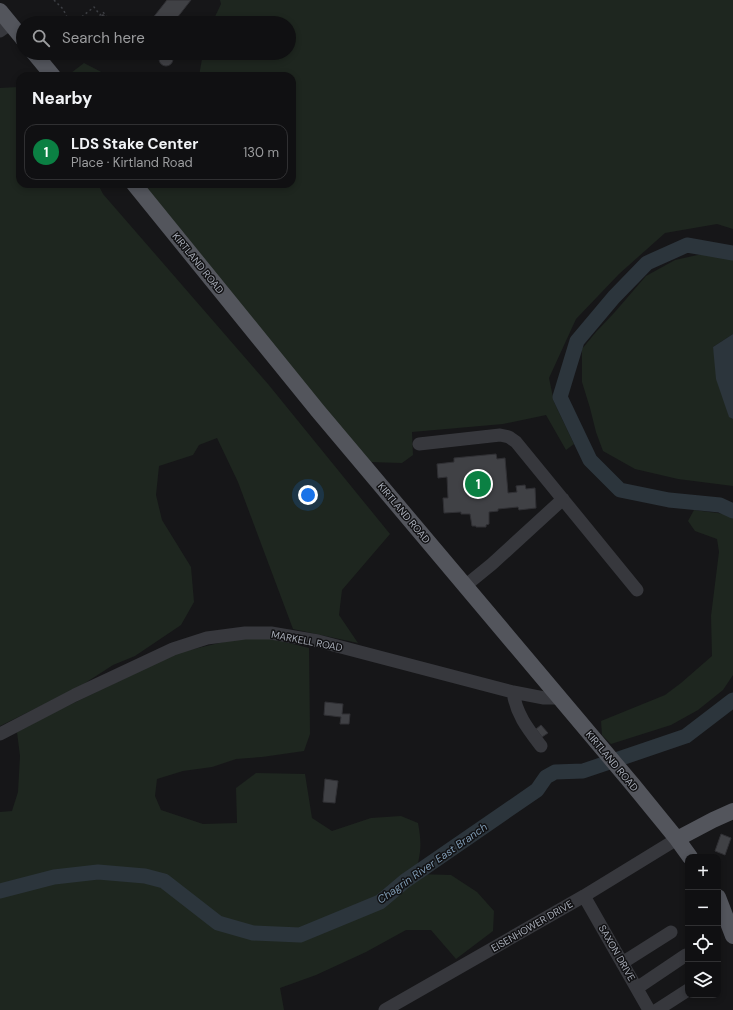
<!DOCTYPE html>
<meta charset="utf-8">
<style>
:root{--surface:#101012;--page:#19191b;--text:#f1f3f6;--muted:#9c9d9f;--line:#303032;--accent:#0b8043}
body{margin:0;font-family:"DM Sans",sans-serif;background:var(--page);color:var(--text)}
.controls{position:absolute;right:12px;bottom:12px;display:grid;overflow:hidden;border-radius:8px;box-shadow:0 2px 6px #0003}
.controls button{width:36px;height:36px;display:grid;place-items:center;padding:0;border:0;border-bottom:1px solid var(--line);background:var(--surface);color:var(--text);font:20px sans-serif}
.you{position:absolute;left:308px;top:495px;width:14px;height:14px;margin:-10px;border:3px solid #fff;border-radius:50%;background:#1a73e8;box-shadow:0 0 0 6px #1a73e833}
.badge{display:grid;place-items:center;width:26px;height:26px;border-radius:50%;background:var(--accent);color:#fff;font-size:13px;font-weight:700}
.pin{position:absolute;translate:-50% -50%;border:2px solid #fff;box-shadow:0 1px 4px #0006}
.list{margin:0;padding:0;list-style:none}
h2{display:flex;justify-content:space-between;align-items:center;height:52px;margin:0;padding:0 16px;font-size:17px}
h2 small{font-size:13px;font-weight:400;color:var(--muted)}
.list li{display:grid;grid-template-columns:26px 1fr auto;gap:12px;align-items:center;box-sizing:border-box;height:56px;margin:0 8px 8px;padding:0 8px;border:1px solid var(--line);border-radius:12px}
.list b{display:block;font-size:15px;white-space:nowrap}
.list p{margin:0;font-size:13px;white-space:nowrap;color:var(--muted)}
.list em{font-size:13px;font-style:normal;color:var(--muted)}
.icon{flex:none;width:22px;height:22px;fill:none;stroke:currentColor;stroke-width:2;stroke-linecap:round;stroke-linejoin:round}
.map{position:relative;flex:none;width:733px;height:1010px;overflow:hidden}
.search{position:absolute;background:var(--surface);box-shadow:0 2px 6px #0003;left:16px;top:16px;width:280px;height:44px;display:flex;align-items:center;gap:10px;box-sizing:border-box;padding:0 14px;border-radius:22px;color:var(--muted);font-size:15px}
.panel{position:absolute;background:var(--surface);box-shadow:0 2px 6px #0003;left:16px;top:72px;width:280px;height:116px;border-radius:12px}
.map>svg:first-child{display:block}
.green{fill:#1e261f}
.water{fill:#2c353c}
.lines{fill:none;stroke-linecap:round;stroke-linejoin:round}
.river{stroke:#2c353c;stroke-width:15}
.building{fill:#404145;stroke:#303034}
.path{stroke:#3d3f44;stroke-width:1.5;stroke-dasharray:2 3;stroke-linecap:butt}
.minor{stroke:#37383d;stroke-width:13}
.major{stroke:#53555c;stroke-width:16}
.labels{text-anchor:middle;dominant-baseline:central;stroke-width:3;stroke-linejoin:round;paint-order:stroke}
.street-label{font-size:10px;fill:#a8adb8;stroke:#111113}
.water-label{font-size:11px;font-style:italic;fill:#7f9bb3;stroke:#111113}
</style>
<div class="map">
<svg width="733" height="1010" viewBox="0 0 733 1010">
<rect width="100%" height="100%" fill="#161618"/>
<path class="green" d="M220,0H733V229L717,224L665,233L619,274L576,319L549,378L554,402L574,444L566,450L546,415L503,424L412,432L413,455L402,463L369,462L141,184H292V76H199L203,53H289V23H212L221,4Z
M84,63L109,76H67Z
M20,86V184H98L103,194L268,384L390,534L342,590L339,615L358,643L293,629L238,482L217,438L199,445L193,455L159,466L156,495L162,520L191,567L194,602L181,625L135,656L113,665L79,687L0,726V88L18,87Z
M702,254L728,257L733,258V334L713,347L729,416L733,419V486L678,479L635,469L603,451L596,432L590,408L582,382V349L596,332L614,313L646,276L675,260Z
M694,510L733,515V675L723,690L698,710L671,725L611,744L602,735L601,721L665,695L681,683L712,656L711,616L719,552L717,539L695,531L688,521Z
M269,638L309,648L310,734L304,751L262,757L236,759L212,767L183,771L157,779L155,796L161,810L203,824L237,823L236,788L256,773L305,774L312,818L332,831L371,818L401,816L418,823C422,844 421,854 415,874L451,875L477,892L494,911L493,931L456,959L431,930H406L366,952L316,975L280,988L284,1010H0V812L12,811L18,792L20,756L17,732L55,712L177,653L236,639Z"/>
<path class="water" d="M733,334V419L729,417L716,379L713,347Z"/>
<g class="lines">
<path class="river" d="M733,253L687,245L647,263L614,297L577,341L560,397L590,460L620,490L669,500L720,505L733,511
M0,891L54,877L98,872L145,876L164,881L218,923L253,933L300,935L380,902L405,881L537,790L546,777L555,772L583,771L686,736L733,700"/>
</g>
<path class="building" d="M167,0H191L173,23H157L152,19Z
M103,14L110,23H92Z
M159 59a7 7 0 1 1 14 0a7 7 0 1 1-14 0Z
M496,454L497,459L505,458L508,493L517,492L516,486L525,485L526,489L535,488L536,508L519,510L518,507L498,509V511L489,512V524L486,525V527H476V526H472L470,514H461V512L444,513L443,498H448L447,477L438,478L437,464L454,462V458Z
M325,702L343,704L342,714H350L349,724H340L341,717L324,715Z
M541,725L548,733L542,737L536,729Z
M325,779L338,781L335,803L323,802Z
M721,834L731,838L725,855L715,851Z"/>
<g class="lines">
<path class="path" d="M54,0L63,9L70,23
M74,23L94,7L100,15L103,12L112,23"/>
<path class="minor" d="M0,31L10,24
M419,444L500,435L509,437L516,442L637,590
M465,586L492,564L563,499
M513,692C516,714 528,729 541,746
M0,734L75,695L173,649L207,638L245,633H271L318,641L513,692L544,698H559
M584,896L649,1010
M622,963L671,932
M637,988L686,955
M385,1010L584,896L677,839
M657,1010L688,990"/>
<path class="major" d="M0,11L23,39
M34,53L53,76
M134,184L318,411L633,785L677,839L690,857
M677,839L713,820L733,811
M718,897L733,936"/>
</g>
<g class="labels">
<g class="street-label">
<text transform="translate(198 263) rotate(51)">KIRTLAND ROAD</text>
<text transform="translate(404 513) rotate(50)">KIRTLAND ROAD</text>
<text transform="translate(307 641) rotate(11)">MARKELL ROAD</text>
<text transform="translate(612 761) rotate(50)">KIRTLAND ROAD</text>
<text transform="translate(532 926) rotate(-30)">EISENHOWER DRIVE</text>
<text transform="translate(617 953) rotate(60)">SAXON DRIVE</text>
</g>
<g class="water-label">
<text transform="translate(432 863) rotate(-35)">Chagrin River East Branch</text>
</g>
</g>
</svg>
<div class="controls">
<button>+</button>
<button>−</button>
<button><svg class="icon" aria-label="locate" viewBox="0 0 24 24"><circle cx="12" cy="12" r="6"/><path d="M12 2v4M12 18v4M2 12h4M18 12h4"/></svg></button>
<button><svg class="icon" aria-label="layers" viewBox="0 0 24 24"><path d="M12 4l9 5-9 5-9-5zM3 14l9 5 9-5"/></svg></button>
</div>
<div class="you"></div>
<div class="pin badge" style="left:478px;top:484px">1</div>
<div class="search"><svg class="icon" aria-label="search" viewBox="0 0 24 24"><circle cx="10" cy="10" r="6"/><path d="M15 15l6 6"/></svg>Search here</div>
<section class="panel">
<h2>Nearby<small></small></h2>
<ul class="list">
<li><span class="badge">1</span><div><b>LDS Stake Center</b><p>Place · Kirtland Road</p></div><em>130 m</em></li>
</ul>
</section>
</div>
